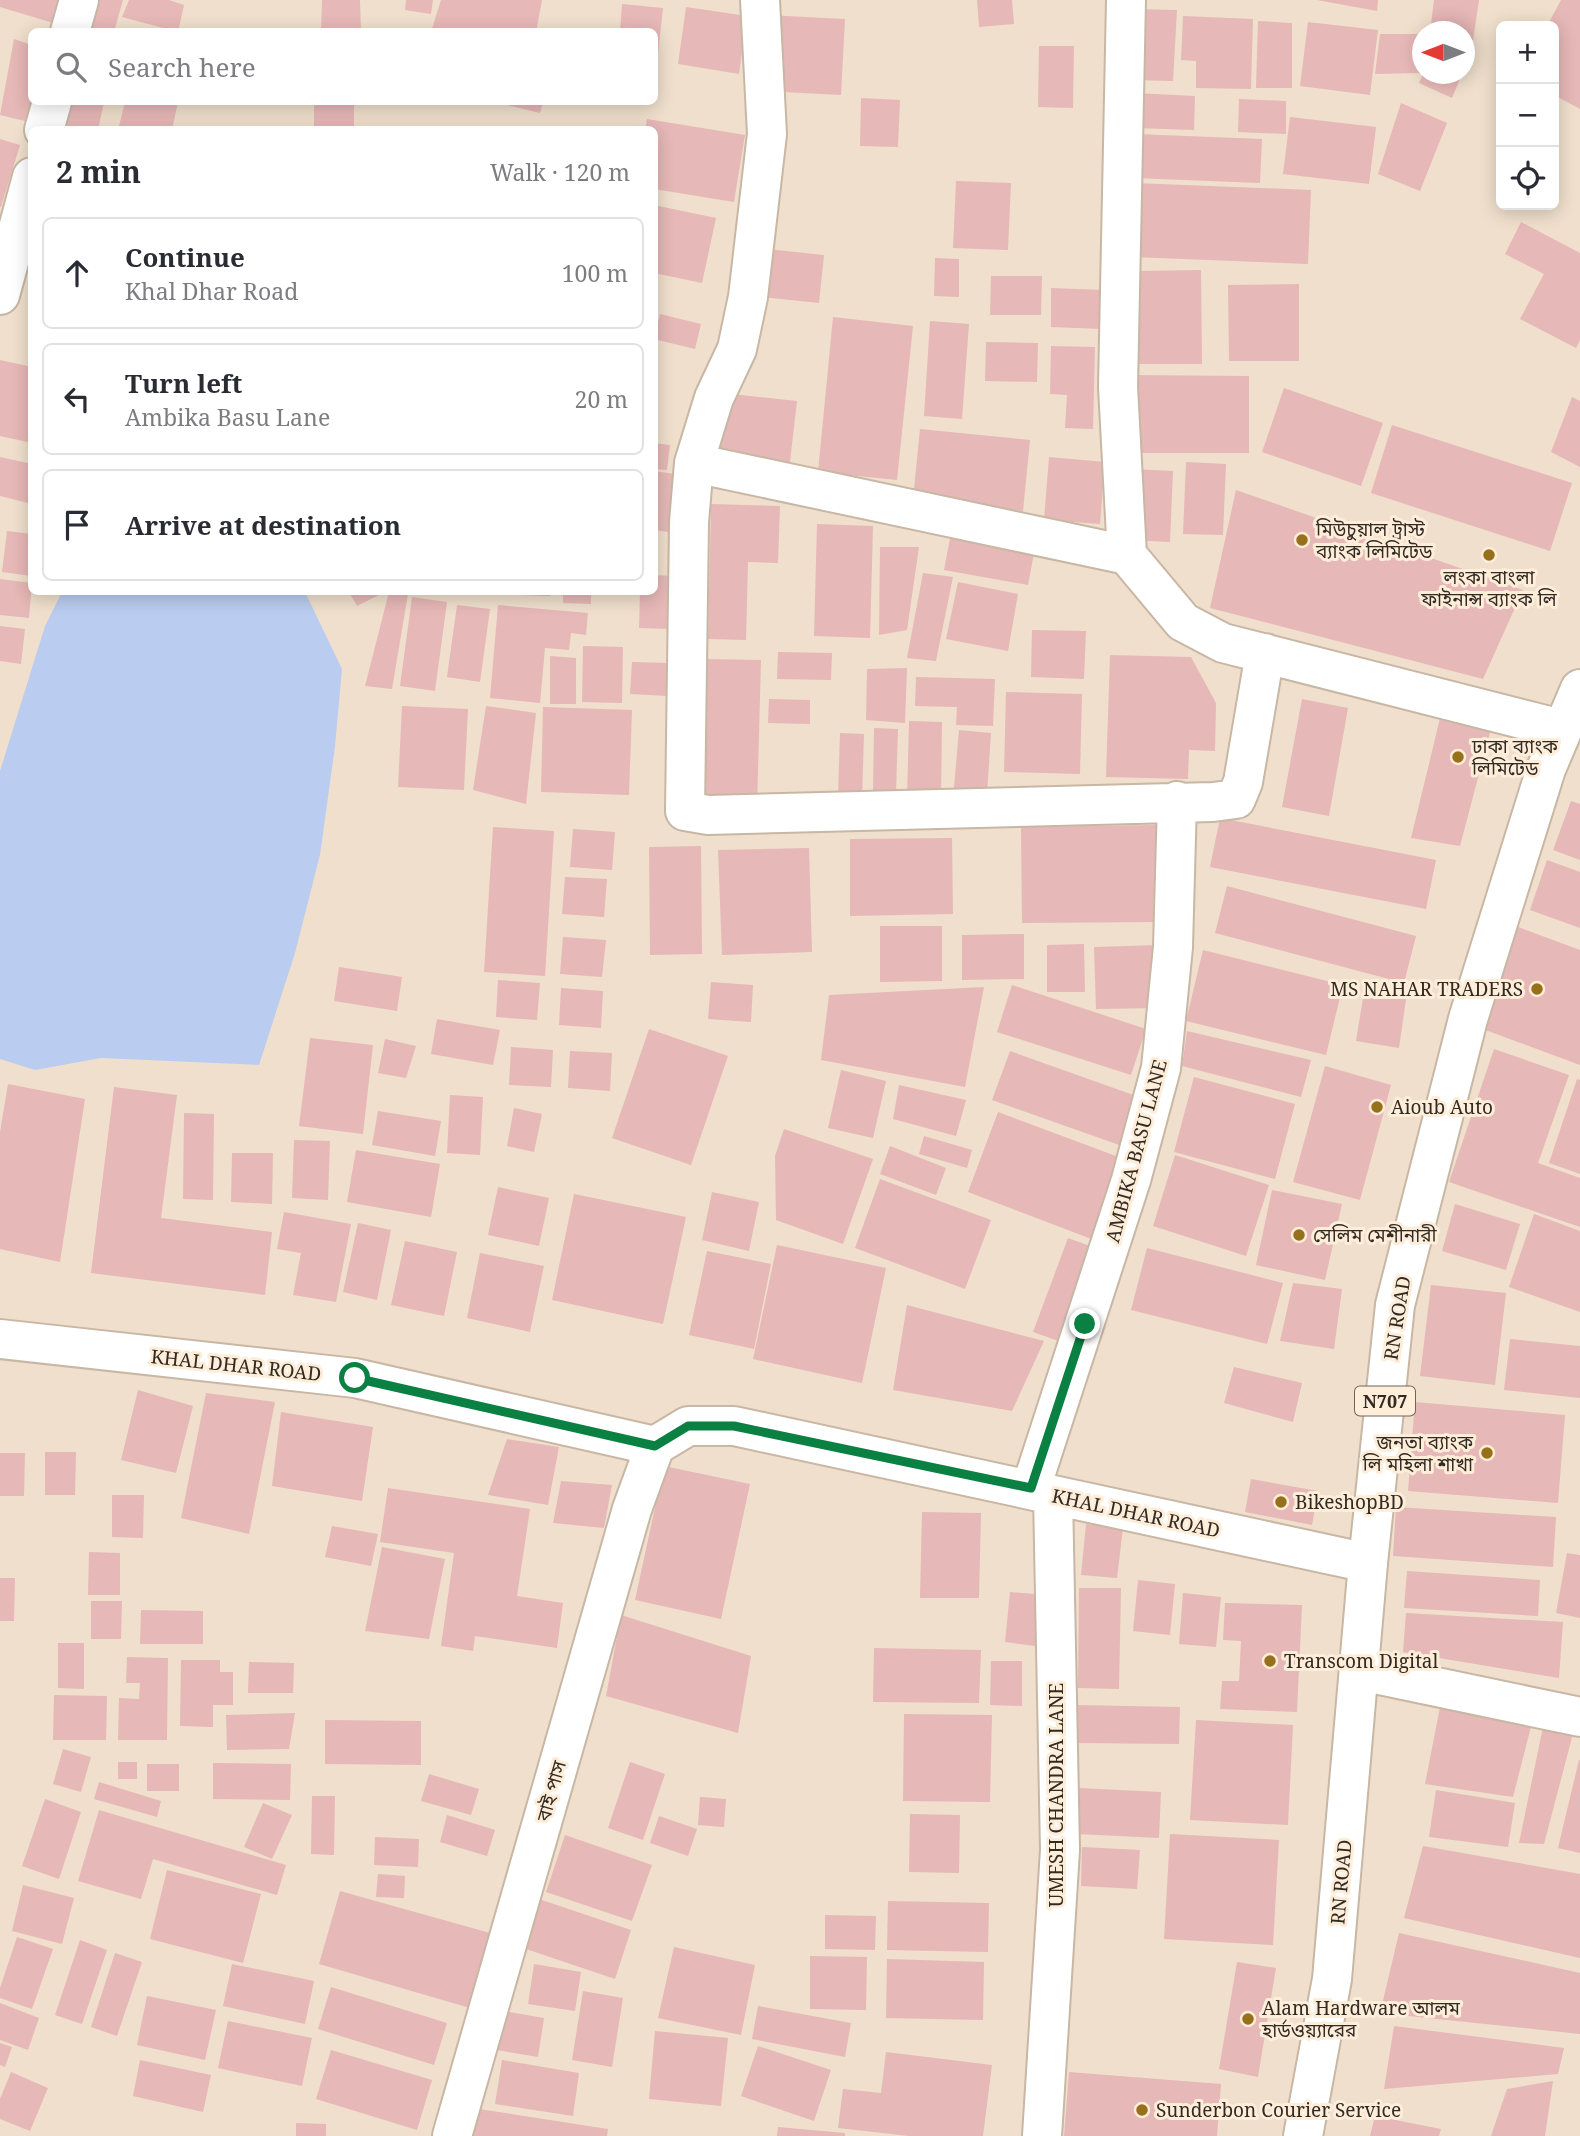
<!DOCTYPE html>
<meta charset="utf-8">
<style>
:root{--surface:#fff;--page:#f7f7f7;--text:#2b2b33;--muted:#7c7c81;--line:#e1e1e2}
body{margin:0;font-family:"Noto Serif","Noto Sans Bengali",serif;background:var(--page);color:var(--text)}
.controls{position:absolute;right:21px;top:21px;display:grid;overflow:hidden;border-radius:10px;box-shadow:0 4px 18px #0003}
.controls button{width:63px;height:63px;display:grid;place-items:center;padding:0;border:0;border-bottom:2px solid var(--line);background:var(--surface);color:var(--text);font:35px sans-serif}
.compass{position:absolute;left:1412px;top:21px;width:63px;height:63px;border-radius:50%;background:var(--surface);box-shadow:0 4px 18px #0003;rotate:270deg}
.stop{position:absolute;width:21px;height:21px;margin:-16px;border:5px solid #0b8043;border-radius:50%;background:#fff}
.stop.end{background:#0b8043;border-color:#fff;box-shadow:0 2px 7px #0008}
.list{margin:0;padding:0;list-style:none}
h2{display:flex;justify-content:space-between;align-items:center;height:91px;margin:0;padding:0 28px;font-size:30px}
h2 small{font-size:23px;font-weight:400;color:var(--muted)}
.list li{display:grid;grid-template-columns:46px 1fr auto;gap:21px;align-items:center;box-sizing:border-box;height:112px;margin:0 14px 14px;padding:0 14px;border:2px solid var(--line);border-radius:10px}
.list b{display:block;font-size:26px;white-space:nowrap}
.list p{margin:0;font-size:23px;white-space:nowrap;color:var(--muted)}
.list em{font-size:23px;font-style:normal;color:var(--muted)}
.icon{flex:none;width:38px;height:38px;fill:none;stroke:currentColor;stroke-width:2;stroke-linecap:round;stroke-linejoin:round}
.map{position:relative;flex:none;width:1580px;height:2136px;overflow:hidden}
.search{position:absolute;background:var(--surface);box-shadow:0 4px 18px #0003;left:28px;top:28px;width:630px;height:77px;display:flex;align-items:center;gap:18px;box-sizing:border-box;padding:0 24px;border-radius:10px;color:var(--muted);font-size:26px}
.panel{position:absolute;background:var(--surface);box-shadow:0 4px 18px #0003;left:28px;top:126px;width:630px;height:469px;border-radius:10px}
.map>svg:first-child{display:block}
.water{fill:#baccef}
.building{fill:#e6b8b7}
.lines{fill:none;stroke-linecap:round;stroke-linejoin:round}
.minor-casing{stroke:#c7b7a4;stroke-width:42}
.highway-casing{stroke:#c7b7a4;stroke-width:42}
.minor{stroke:#fff;stroke-width:38}
.highway{stroke:#fff;stroke-width:38}
.route{stroke:#0b8043;stroke-width:9}
.poi-dot{fill:#96701a;stroke:#feedd9;stroke-width:2.5}
.labels{text-anchor:middle;dominant-baseline:central;stroke-width:6;stroke-linejoin:round;paint-order:stroke}
.shield{fill:#feedd9;stroke:#6f655a;stroke-width:2}
.shield-label{font-size:18px;font-weight:bold;fill:#322b24}
.poi-label{font-size:19px;fill:#322b24;stroke:#feedd9;text-anchor:start}
.street-label{font-size:19px;fill:#322b24;stroke:#feedd9}
</style>
<div class="map">
<svg width="1580" height="2136" viewBox="0 0 1580 2136">
<rect width="100%" height="100%" fill="#f0dfcc"/>
<path class="water" d="M62,592H305L342,669L335,746L320,855L295,953L259,1065L101,1058L35,1070L0,1059V771L45,626Z"/>
<path class="building" d="M0,0H67L60,25L0,7Z
M98,0H123L114,32H89Z
M129,0H169L184,5L178,32L122,17Z
M322,0H360L361,32H321Z
M406,0H433L431,14L405,10Z
M441,0H542L536,32H431Z
M977,0H1012L1014,24L979,27Z
M1317,0H1378L1377,11Z
M1434,0H1479L1472,47L1464,46V32H1430Z
M1561,0H1580V109L1554,95V26H1547Z
M622,4L663,8L656,72L654,32H620Z
M686,7L747,16L739,74L678,64Z
M1134,9L1177,10L1173,81L1130,80Z
M767,15L845,19L841,95L764,91Z
M1183,16L1253,19L1251,89L1196,88V61L1181,60Z
M1258,21L1292,23V88H1256Z
M1308,22L1378,30L1370,95L1300,86Z
M1380,34H1422L1421,73L1375,74Z
M14,39L32,45V98L25,121L0,115Z
M1039,46H1074L1073,108L1038,107Z
M1423,74H1462L1452,98L1419,83Z
M1134,93L1195,96L1194,130L1133,128Z
M861,98L900,100L898,147L860,146Z
M1239,99L1286,101V134L1238,132Z
M62,102H104L98,130H55Z
M125,102H178L172,130H118Z
M314,102H354V130H314Z
M495,102H543L540,113Z
M1401,103L1447,123L1420,191L1378,174Z
M1290,117L1376,127L1369,184L1283,174Z
M647,119L745,135L734,202L654,189V130H645Z
M1136,134L1262,139L1260,183L1134,178Z
M0,139L20,145L1,207H0Z
M956,181L1011,183L1008,250L953,248Z
M1135,183L1311,190L1308,264L1132,257Z
M654,205L716,218L702,283L654,273Z
M1521,222L1580,253V340L1576,348L1520,319L1544,274L1505,254Z
M757,248L824,255L819,303L752,296Z
M935,258L959,259V297L934,296Z
M1201,270L1202,364H1137V271Z
M991,276H1042L1041,315H990Z
M1299,284V361H1229L1228,285Z
M1051,288L1103,290L1102,329L1051,327Z
M660,314L701,324L695,349L654,339Z
M833,317L913,326L897,480L818,472Z
M930,321L969,324L962,419L924,416Z
M986,342L1038,343L1037,382L985,381Z
M1051,346L1095,347L1093,429L1065,428L1067,395L1050,394Z
M0,360L32,367V443L0,436Z
M1127,375L1249,376V453H1127Z
M1284,388L1383,423L1361,486L1262,452Z
M722,393L797,401L789,470L715,462Z
M1572,397L1580,401V467L1551,452Z
M1392,425L1572,483L1550,551L1371,493Z
M920,429L1030,440L1023,511L913,499Z
M654,443L670,445L667,470L654,469Z
M0,457L32,464V504L0,496Z
M1049,457L1105,462L1100,524L1044,520Z
M1186,462L1226,464L1223,535L1183,534Z
M1133,469L1173,471L1170,542L1130,540Z
M654,471L675,474L668,532L654,530Z
M1236,490L1523,590L1483,679L1210,608Z
M711,504L780,506L778,563L748,562L746,640L708,639Z
M817,524L873,526L870,638L814,636Z
M7,531L32,534V576L2,572Z
M951,533L1035,548L1028,585L944,570Z
M880,547H919L907,630L879,635Z
M923,573L953,577L936,661L907,658Z
M654,575L674,576L672,629L639,628L640,592H654Z
M0,579L32,583L29,618L0,615Z
M958,582L1018,594L1008,651L946,639Z
M349,592H385L357,606Z
M389,592L408,594L392,689L365,686Z
M493,592H550V596L493,594Z
M563,592H591V604L563,603Z
M412,597L447,602L435,691L400,686Z
M457,605L490,609L480,682L447,677Z
M498,605L588,613L586,635L571,633L569,650L545,648L540,703L490,698Z
M0,626L25,629L21,664L0,661Z
M1032,630L1086,631L1084,679L1031,677Z
M583,646L623,647L622,703L582,702Z
M778,652L832,653L831,680L777,679Z
M1110,655L1191,657L1216,703L1215,751L1189,750L1188,779L1106,777Z
M550,656L576,658V704H550Z
M704,659L761,660L757,808L700,806Z
M632,662L669,663L668,696L630,694Z
M907,668L905,723L866,720L867,669Z
M916,677L995,679L993,726L956,725L957,707L915,706Z
M1006,692L1082,694L1080,774L1004,772Z
M769,699L810,700V724L768,723Z
M1302,699L1348,708L1329,816L1282,807Z
M402,706L468,709L464,790L398,787Z
M486,706L536,713L526,804L473,790Z
M1443,706L1493,721L1460,846L1411,838Z
M543,707L632,710L629,795L541,792Z
M909,721L942,722L941,801L907,800Z
M874,728L898,729L896,793L873,792Z
M959,730L991,733L987,794L953,799Z
M840,733L864,734L862,798L838,797Z
M1571,801L1580,804V860L1553,850Z
M1220,818L1436,860L1426,909L1210,867Z
M1157,825L1159,922L1022,923L1021,827Z
M493,827L554,831L545,976L484,972Z
M573,829L615,832L612,870L570,867Z
M952,838L953,914L850,916V839Z
M701,846L702,954L650,955L649,847Z
M809,848L812,952L722,955L718,850Z
M1547,860L1580,872V928L1530,910Z
M565,877L607,879L604,917L562,914Z
M1227,886L1416,936L1404,983L1215,933Z
M880,926H942V981L880,982Z
M1518,927L1580,950V1065L1480,1028Z
M1024,934V979L962,980V935Z
M563,937L606,940L602,977L560,974Z
M1084,944L1085,992H1047V945Z
M1161,945L1162,1008L1096,1009L1094,947Z
M1203,950L1343,985L1326,1055L1186,1021Z
M339,967L402,977L397,1011L334,1001Z
M498,980L540,983L537,1020L496,1017Z
M711,982L753,985L751,1022L708,1019Z
M1012,985L1146,1029L1131,1075L997,1032Z
M984,987L965,1087L821,1060L829,995Z
M561,988L603,991L601,1028L559,1025Z
M1364,992L1406,999L1399,1048L1356,1041Z
M437,1019L500,1030L493,1065L431,1054Z
M649,1029L728,1056L691,1165L612,1138Z
M1187,1031L1311,1060L1301,1097L1182,1066Z
M310,1038L373,1045L363,1134L299,1126Z
M385,1039L416,1046L406,1078L378,1073Z
M511,1047L553,1050L551,1087L509,1085Z
M1494,1049L1569,1075L1538,1163L1580,1178V1227L1449,1182Z
M570,1051L612,1053L610,1091L568,1088Z
M1010,1051L1139,1097L1122,1146L992,1100Z
M1325,1066L1391,1085L1360,1200L1293,1182Z
M841,1070L886,1081L873,1138L828,1128Z
M1194,1077L1295,1104L1275,1179L1174,1152Z
M1577,1079L1580,1080V1174L1549,1163Z
M8,1084L85,1099L60,1262L0,1249V1132Z
M899,1085L966,1100L956,1136L893,1119Z
M114,1087L177,1095L161,1218L272,1232L265,1295L91,1273Z
M450,1095L483,1097L480,1155L447,1153Z
M514,1108L542,1114L534,1152L507,1146Z
M378,1111L441,1121L435,1156L372,1145Z
M998,1112L1124,1159L1094,1240L968,1192Z
M184,1113L214,1114L213,1200L183,1199Z
M784,1129L873,1159L843,1244L776,1220L775,1156Z
M924,1136L972,1150L967,1168L919,1154Z
M294,1140L330,1141L328,1200L292,1198Z
M890,1146L946,1168L936,1195L880,1174Z
M356,1150L440,1164L431,1217L347,1202Z
M232,1153H273L272,1204L231,1202Z
M1175,1155L1269,1185L1246,1256L1153,1226Z
M880,1179L991,1220L965,1289L855,1248Z
M498,1187L549,1198L539,1246L488,1235Z
M1272,1190L1342,1204L1325,1280L1256,1265Z
M712,1192L759,1202L749,1251L702,1240Z
M574,1194L686,1217L663,1324L552,1300Z
M1455,1204L1520,1224L1506,1270L1442,1251Z
M284,1212L351,1224L336,1302L293,1295L301,1253L277,1249Z
M1534,1214L1580,1231V1312L1509,1287Z
M358,1223L391,1230L377,1300L343,1292Z
M1068,1238L1101,1250L1067,1344L1033,1332Z
M405,1241L457,1252L444,1316L391,1305Z
M777,1245L886,1268L862,1383L753,1359Z
M1147,1248L1283,1283L1267,1344L1131,1310Z
M707,1251L771,1264L754,1349L689,1335Z
M480,1253L544,1266L530,1332L467,1318Z
M1293,1283L1342,1289L1334,1349L1280,1341Z
M1431,1285L1506,1293L1495,1385L1420,1376Z
M907,1305L1044,1341L1012,1411L893,1390Z
M1510,1339L1580,1346V1398L1504,1390Z
M1234,1367L1302,1383L1293,1422L1224,1403Z
M138,1390L193,1406L176,1473L121,1460Z
M206,1393L275,1402L249,1534L181,1518Z
M1415,1402L1565,1415L1558,1503L1408,1491Z
M281,1412L373,1427L362,1501L272,1486Z
M507,1439L559,1447L548,1505L488,1495Z
M45,1452H76L75,1495H45Z
M0,1453H25L24,1496H0Z
M664,1466L750,1484L721,1619L635,1600Z
M1251,1479L1318,1491L1312,1525L1245,1512Z
M561,1481L612,1485L604,1528L553,1523Z
M388,1488L530,1509L517,1596L563,1603L557,1648L475,1636L473,1651L441,1646L454,1553L380,1542Z
M112,1495H144L143,1538L112,1537Z
M1396,1507L1556,1517L1553,1567L1393,1556Z
M922,1512L981,1513L979,1598H920Z
M1086,1524L1123,1528L1117,1578L1081,1575Z
M332,1526L378,1534L371,1566L325,1557Z
M382,1547L445,1559L429,1639L365,1631Z
M89,1552L120,1553V1595H88Z
M1567,1553L1580,1555V1618L1556,1613Z
M1407,1571L1540,1580L1538,1616L1404,1608Z
M0,1578H15L14,1621H0Z
M1138,1580L1175,1584L1170,1635L1133,1631Z
M1079,1588H1121L1119,1689L1078,1688Z
M1010,1592L1047,1595L1042,1647L1005,1642Z
M1183,1593L1221,1597L1216,1647L1179,1644Z
M91,1601H122L121,1639H91Z
M1225,1603L1302,1605L1297,1712L1220,1709L1222,1681H1239L1241,1641L1223,1640Z
M141,1610L203,1611V1644H140Z
M1406,1613L1563,1622L1559,1678L1403,1652Z
M621,1615L751,1656L738,1733L606,1696Z
M58,1643H84V1689L58,1688Z
M874,1648L981,1650L979,1703L873,1702Z
M127,1657L168,1658L167,1740H118L119,1698L139,1699L140,1683H126Z
M181,1660H220V1672H233V1705H213V1727L180,1726Z
M991,1661H1022V1706L990,1705Z
M249,1662L294,1663L293,1693H248Z
M54,1695L107,1696L106,1740H53Z
M1441,1702L1534,1715L1513,1797L1425,1784Z
M1076,1705L1180,1707L1179,1744L1075,1743Z
M295,1713L289,1749L227,1750L226,1715Z
M904,1714L992,1715L990,1802L903,1801Z
M325,1720L421,1721V1765L325,1764Z
M1196,1720L1293,1725L1288,1825L1190,1820Z
M1575,1726L1544,1844L1519,1843L1543,1727Z
M63,1749L91,1757L81,1792L53,1784Z
M1579,1760H1580V1853L1558,1848Z
M118,1762H137V1779H118Z
M630,1762L665,1774L643,1840L608,1828Z
M213,1763L291,1764L290,1800L213,1799Z
M147,1764H179V1791H147Z
M429,1774L479,1789L471,1815L421,1801Z
M99,1782L161,1801L157,1817L94,1799Z
M1079,1788L1161,1792L1159,1838L1077,1834Z
M1436,1790L1515,1803L1508,1847L1429,1837Z
M312,1796H335L334,1855L311,1854Z
M700,1797L726,1799L724,1827L698,1825Z
M45,1799L81,1812L59,1879L22,1866Z
M263,1803L292,1815L272,1859L244,1847Z
M99,1810L286,1865L277,1895L153,1859L141,1899L78,1881Z
M910,1814L960,1815L959,1873L909,1872Z
M447,1815L495,1830L487,1856L440,1842Z
M659,1816L697,1829L688,1856L650,1843Z
M1170,1834L1279,1840L1273,1945L1164,1939Z
M565,1835L652,1865L632,1921L546,1892Z
M375,1837L419,1839L418,1867L374,1865Z
M1423,1846L1580,1874V1958L1404,1918Z
M1082,1847L1140,1850L1137,1889L1081,1886Z
M167,1870L261,1894L243,1963L150,1939Z
M378,1874L405,1876L404,1898L376,1897Z
M23,1885L74,1898L62,1944L12,1931Z
M340,1891L490,1933L470,2008L319,1964Z
M539,1899L631,1930L615,1979L523,1948Z
M888,1901L989,1903L988,1952L887,1950Z
M825,1915L876,1916L875,1950L825,1949Z
M1399,1933L1580,1973V2034L1380,2013Z
M17,1937L53,1949L32,2009L0,1998V1988Z
M80,1940L107,1950L82,2024L55,2015Z
M674,1947L755,1965L741,2035L658,2018Z
M115,1953L142,1962L117,2036L91,2027Z
M810,1956L867,1957L866,2010L810,2009Z
M887,1959L984,1962L983,2020L886,2018Z
M1237,1962L1276,1968L1258,2077L1219,2069Z
M232,1964L314,1981L305,2024L223,2006Z
M534,1964L581,1972L575,2011L528,2004Z
M331,1987L447,2023L434,2065L318,2029Z
M583,1991L623,1998L612,2067L572,2060Z
M147,1996L216,2010L205,2060L137,2045Z
M0,2003L39,2018L28,2050L0,2040Z
M758,2006L851,2023L845,2057L752,2039Z
M503,2011L544,2018L538,2057L497,2050Z
M228,2021L312,2038L302,2086L218,2068Z
M1394,2026L1564,2048L1558,2074L1384,2089Z
M655,2031L728,2038L721,2106L649,2099Z
M0,2043L12,2047L5,2067L0,2065Z
M758,2046L831,2070L814,2121L741,2096Z
M331,2050L432,2080L417,2130L316,2099Z
M886,2052L992,2065L983,2136H909L838,2128L843,2089L881,2093Z
M140,2060L211,2075L203,2112L133,2096Z
M502,2060L579,2073L573,2116L495,2104Z
M11,2072L48,2088L30,2131L0,2119V2099Z
M1069,2072L1221,2084L1217,2136H1064Z
M1553,2081L1545,2136H1491L1507,2089Z
M473,2108L608,2129L607,2136H468Z
M1375,2116L1441,2129L1439,2136H1370Z
M296,2123L326,2124V2136H296Z
M778,2127L845,2133V2136H777Z"/>
<g class="lines">
<g class="minor-casing">
<path id="minor" d="M760,0L767,134L748,297L737,349L714,398L694,463L689,522L685,811L708,815L1213,802L1236,799L1243,782L1265,653
M1126,0L1118,387L1127,555L1183,622L1223,643L1561,729
M70,32L79,0
M44,130L52,102
M0,295L32,177
M694,463L1127,555
M0,1339L355,1378L655,1446L688,1426H734L1368,1563
M1031,1488L1131,1180L1161,1068L1173,947L1177,801
M1360,1671L1580,1717
M452,2136L632,1509L655,1446
M1042,2136L1060,1850L1053,1495"/>
</g>
<g class="highway-casing">
<path id="highway" d="M1303,2136L1332,1979L1368,1563L1395,1305L1468,1019L1546,769L1580,689"/>
</g>
<use href="#minor" class="minor"/>
<use href="#highway" class="highway"/>
</g>
<g class="lines">
<path class="route" d="M355,1378L655,1446L688,1426H734L1031,1488L1085,1324"/>
</g>
<g class="poi-dot">
<circle cx="1302" cy="540" r="7"/>
<circle cx="1489" cy="555" r="7"/>
<circle cx="1458" cy="757" r="7"/>
<circle cx="1537" cy="989" r="7"/>
<circle cx="1377" cy="1107" r="7"/>
<circle cx="1299" cy="1235" r="7"/>
<circle cx="1487" cy="1453" r="7"/>
<circle cx="1281" cy="1502" r="7"/>
<circle cx="1270" cy="1661" r="7"/>
<circle cx="1248" cy="2019" r="7"/>
<circle cx="1142" cy="2110" r="7"/>
</g>
<g class="labels">
<rect class="shield" x="1355" y="1386.5" width="60" height="29" rx="5"/>
<g class="shield-label">
<text x="1385" y="1401">N707</text>
</g>
<g class="poi-label">
<text x="1316" y="529">মিউচুয়াল ট্রাস্ট<tspan x="1316" dy="22">ব্যাংক লিমিটেড</tspan></text>
<text x="1489" y="577" text-anchor="middle">লংকা বাংলা<tspan x="1489" dy="22">ফাইনান্স ব্যাংক লি</tspan></text>
<text x="1472" y="746">ঢাকা ব্যাংক<tspan x="1472" dy="22">লিমিটেড</tspan></text>
<text x="1523" y="989" text-anchor="end">MS NAHAR TRADERS</text>
<text x="1391" y="1107">Aioub Auto</text>
<text x="1313" y="1235">সেলিম মেশীনারী</text>
<text x="1473" y="1442" text-anchor="end">জনতা ব্যাংক<tspan x="1473" dy="22">লি মহিলা শাখা</tspan></text>
<text x="1295" y="1502">BikeshopBD</text>
<text x="1284" y="1661">Transcom Digital</text>
<text x="1262" y="2008">Alam Hardware আলম<tspan x="1262" dy="22">হার্ডওয়্যারের</tspan></text>
<text x="1156" y="2110">Sunderbon Courier Service</text>
</g>
<g class="street-label">
<text transform="translate(1136 1151) rotate(-75)">AMBIKA BASU LANE</text>
<text transform="translate(1397 1318) rotate(-81)">RN ROAD</text>
<text transform="translate(236 1365) rotate(6)">KHAL DHAR ROAD</text>
<text transform="translate(1136 1513) rotate(12)">KHAL DHAR ROAD</text>
<text transform="translate(551 1791) rotate(-74)">বাই পাস</text>
<text transform="translate(1056 1795) rotate(-90)">UMESH CHANDRA LANE</text>
<text transform="translate(1341 1882) rotate(-85)">RN ROAD</text>
</g>
</g>
</svg>
<div class="controls">
<button>+</button>
<button>−</button>
<button><svg class="icon" aria-label="locate" viewBox="0 0 24 24"><circle cx="12" cy="12" r="6"/><path d="M12 2v4M12 18v4M2 12h4M18 12h4"/></svg></button>
</div>
<svg class="compass" viewBox="-18 -18 36 36"><path d="M0-13l5 13h-10z" fill="#e53935"/><path d="M0 13l5-13h-10z" fill="#7c7c81"/></svg>
<div class="stop" style="left:355px;top:1378px"></div>
<div class="stop end" style="left:1085px;top:1324px"></div>
<div class="search"><svg class="icon" aria-label="search" viewBox="0 0 24 24"><circle cx="10" cy="10" r="6"/><path d="M15 15l6 6"/></svg>Search here</div>
<section class="panel">
<h2>2 min<small>Walk · 120 m</small></h2>
<ul class="list">
<li><svg class="icon" aria-label="ahead" viewBox="0 0 24 24"><path d="M12 20V5M6 11l6-6 6 6"/></svg><div><b>Continue</b><p>Khal Dhar Road</p></div><em>100 m</em></li>
<li><svg class="icon" aria-label="left" viewBox="0 0 24 24"><path d="M17 20v-9H6M10 6l-5 5 5 5"/></svg><div><b>Turn left</b><p>Ambika Basu Lane</p></div><em>20 m</em></li>
<li><svg class="icon" aria-label="arrive" viewBox="0 0 24 24"><path d="M6 21V4h12l-3 4 3 4H6"/></svg><div><b>Arrive at destination</b></div></li>
</ul>
</section>
</div>
